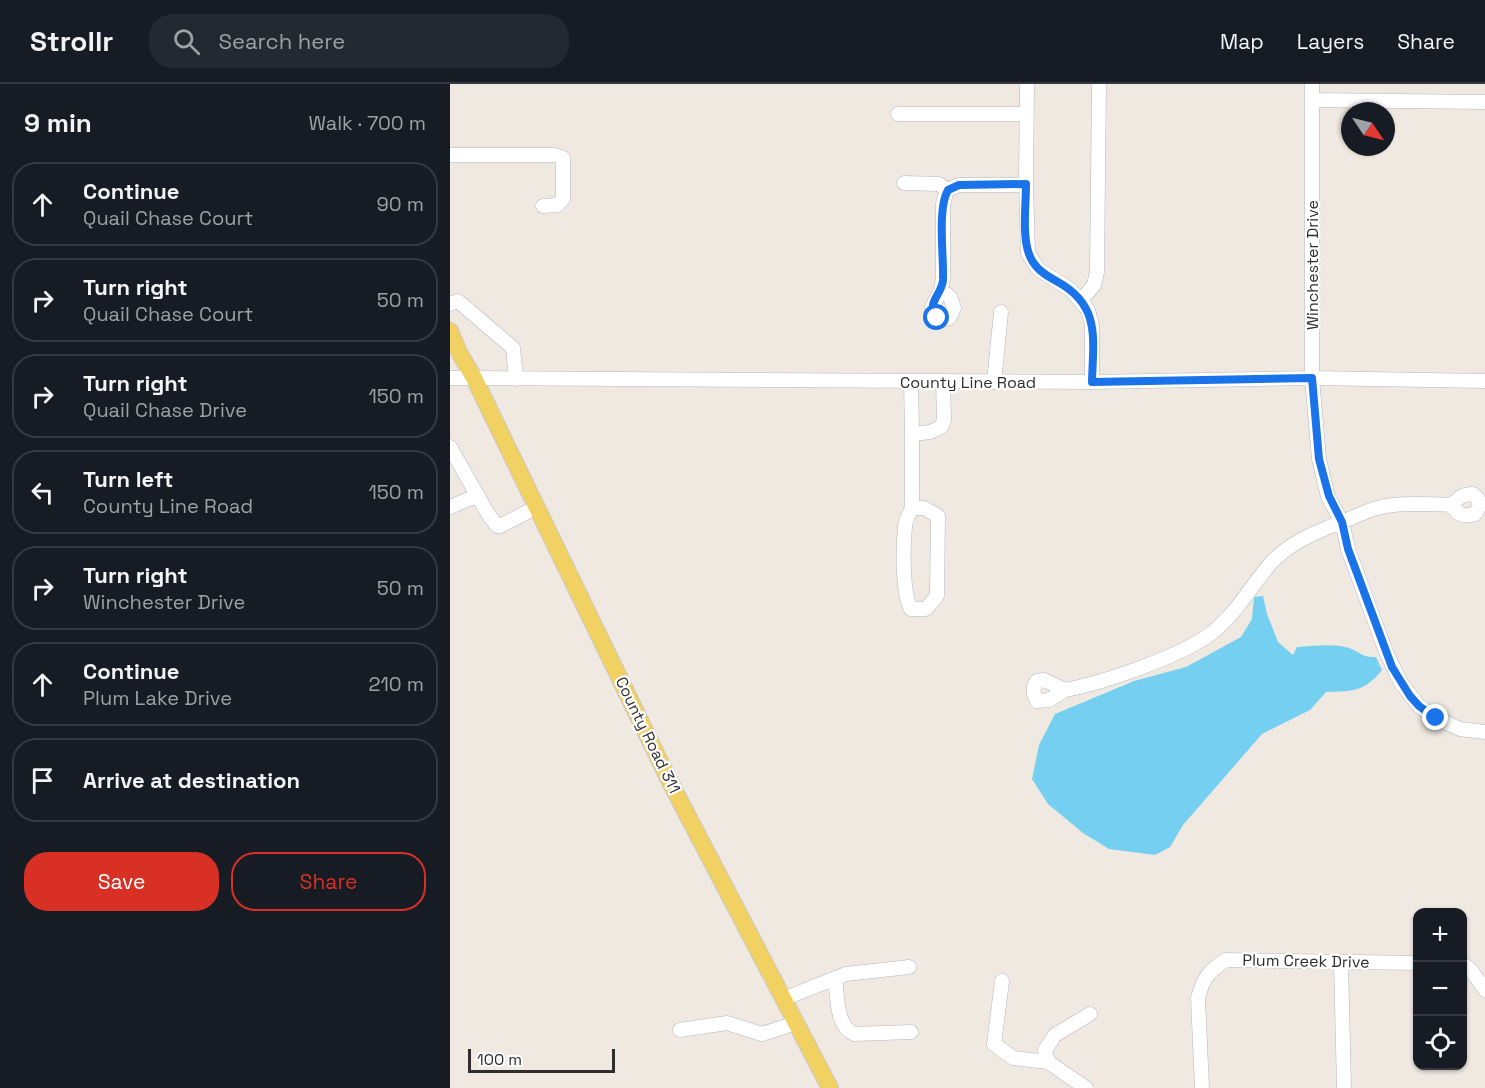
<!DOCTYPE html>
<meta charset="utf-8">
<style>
:root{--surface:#171b24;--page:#242831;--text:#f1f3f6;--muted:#9ea1a6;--line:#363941;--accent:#d93025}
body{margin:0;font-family:"Space Grotesk",sans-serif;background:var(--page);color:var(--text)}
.controls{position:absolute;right:18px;bottom:18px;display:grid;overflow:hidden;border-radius:12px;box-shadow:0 2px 4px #0004}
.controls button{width:54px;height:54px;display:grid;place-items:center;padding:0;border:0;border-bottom:2px solid var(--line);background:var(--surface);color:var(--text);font:30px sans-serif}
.compass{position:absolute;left:891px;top:18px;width:54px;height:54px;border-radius:50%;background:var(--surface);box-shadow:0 2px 4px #0004;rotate:125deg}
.scale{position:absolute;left:18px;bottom:15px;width:147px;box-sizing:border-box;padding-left:6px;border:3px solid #2e2e2e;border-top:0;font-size:16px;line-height:21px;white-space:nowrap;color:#2e2e2e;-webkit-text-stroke:4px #fff;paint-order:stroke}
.stop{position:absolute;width:18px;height:18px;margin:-14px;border:4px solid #1a73e8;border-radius:50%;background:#fff}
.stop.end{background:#1a73e8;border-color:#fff;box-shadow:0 2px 6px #0008}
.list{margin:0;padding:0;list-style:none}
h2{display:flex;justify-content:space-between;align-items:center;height:78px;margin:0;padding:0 24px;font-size:26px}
h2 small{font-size:20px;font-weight:400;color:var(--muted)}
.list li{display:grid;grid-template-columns:39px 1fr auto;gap:18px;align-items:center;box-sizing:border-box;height:84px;margin:0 12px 12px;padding:0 12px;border:2px solid var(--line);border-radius:24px}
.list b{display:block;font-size:22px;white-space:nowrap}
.list p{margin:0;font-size:20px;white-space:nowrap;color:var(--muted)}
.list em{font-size:20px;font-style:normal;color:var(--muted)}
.actions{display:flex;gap:12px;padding:18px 24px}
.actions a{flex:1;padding:14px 0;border:2px solid var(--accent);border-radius:24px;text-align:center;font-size:21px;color:var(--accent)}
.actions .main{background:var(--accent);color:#fff}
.icon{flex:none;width:33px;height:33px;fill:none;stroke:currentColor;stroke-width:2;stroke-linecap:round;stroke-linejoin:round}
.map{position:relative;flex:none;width:1035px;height:1004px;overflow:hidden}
header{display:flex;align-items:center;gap:36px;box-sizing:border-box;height:84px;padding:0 30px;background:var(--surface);border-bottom:2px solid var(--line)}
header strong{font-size:28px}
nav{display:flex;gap:33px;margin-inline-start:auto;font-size:21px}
.search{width:420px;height:54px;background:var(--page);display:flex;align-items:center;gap:15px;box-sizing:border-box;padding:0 21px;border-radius:24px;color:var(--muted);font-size:22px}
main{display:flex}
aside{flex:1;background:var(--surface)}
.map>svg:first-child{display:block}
.water{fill:#75cff0}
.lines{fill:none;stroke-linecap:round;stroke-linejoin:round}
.minor-casing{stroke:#b4b7c1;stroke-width:15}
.major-casing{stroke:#c9c9c9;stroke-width:18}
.minor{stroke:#fff;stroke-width:14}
.major{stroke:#f2d163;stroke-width:16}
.route{stroke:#1a73e8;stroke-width:8}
.labels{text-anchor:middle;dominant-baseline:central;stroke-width:4.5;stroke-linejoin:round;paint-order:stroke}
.street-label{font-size:16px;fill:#2e2e2e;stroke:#fff}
</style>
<header>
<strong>Strollr</strong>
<div class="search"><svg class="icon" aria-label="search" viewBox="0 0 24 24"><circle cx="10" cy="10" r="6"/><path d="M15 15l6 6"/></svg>Search here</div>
<nav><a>Map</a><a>Layers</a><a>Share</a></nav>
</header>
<main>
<aside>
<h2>9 min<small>Walk · 700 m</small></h2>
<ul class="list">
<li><svg class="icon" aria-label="ahead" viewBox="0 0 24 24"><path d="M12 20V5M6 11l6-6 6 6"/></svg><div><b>Continue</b><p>Quail Chase Court</p></div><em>90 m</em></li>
<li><svg class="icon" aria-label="right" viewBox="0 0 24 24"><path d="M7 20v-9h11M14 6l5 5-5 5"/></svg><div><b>Turn right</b><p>Quail Chase Court</p></div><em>50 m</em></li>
<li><svg class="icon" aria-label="right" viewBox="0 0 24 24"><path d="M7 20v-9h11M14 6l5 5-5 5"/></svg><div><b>Turn right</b><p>Quail Chase Drive</p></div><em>150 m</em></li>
<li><svg class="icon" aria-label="left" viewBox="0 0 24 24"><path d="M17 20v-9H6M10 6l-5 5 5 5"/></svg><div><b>Turn left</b><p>County Line Road</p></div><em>150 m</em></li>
<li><svg class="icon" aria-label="right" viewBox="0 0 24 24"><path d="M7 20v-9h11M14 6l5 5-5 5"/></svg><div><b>Turn right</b><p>Winchester Drive</p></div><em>50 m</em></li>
<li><svg class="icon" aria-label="ahead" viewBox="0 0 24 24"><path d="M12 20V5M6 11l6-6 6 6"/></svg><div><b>Continue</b><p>Plum Lake Drive</p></div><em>210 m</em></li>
<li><svg class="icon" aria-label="arrive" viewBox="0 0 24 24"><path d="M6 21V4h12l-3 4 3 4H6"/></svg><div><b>Arrive at destination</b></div></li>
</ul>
<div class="actions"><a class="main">Save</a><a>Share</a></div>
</aside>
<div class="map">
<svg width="1035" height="1004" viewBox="0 0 1035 1004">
<rect width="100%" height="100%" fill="#efe9e1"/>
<path class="water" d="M813,512L817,530L828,558L843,571L847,563C863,562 884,559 899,564C911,568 912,574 926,573L932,586C915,608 902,607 876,608L860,626L812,650L733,741L720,763L705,771L659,765L633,749L598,720L582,695L589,661L605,630L684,597L736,583L791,553L802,535L804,513Z"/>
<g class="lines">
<g class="minor-casing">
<path id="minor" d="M577,0L576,99L578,169L588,185L621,206L638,226L642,241V298
M862,0V294L869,375L878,413L892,438L898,465L936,568L951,599L969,622L986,634L1010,645L1035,648
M863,16L1035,18
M448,30H576
M0,71H105L113,74V115L107,121L93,122
M454,99L489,100L497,106
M491,206L493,194V120L497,106L509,101H576
M491,206L500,213L504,224L499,234C489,237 484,233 482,223Z
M631,216L644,201L647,188L649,0
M0,220L8,217L63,264L66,295
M0,294L642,298L862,294L1035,297
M461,297L462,350L480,348L491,343L494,336L493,297
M544,298L551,228
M0,363L38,430L47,442H50L87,423
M1023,410L1028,415L1030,421L1025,430C1015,433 1007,431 1002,421C1009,413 1013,410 1023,410Z
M0,423L28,411
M462,424C459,430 455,436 455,443C453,462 452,509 461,525H476L487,512L488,432L474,424H462V350
M594,596L615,606L599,616L587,617C583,609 582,604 587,597Z
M615,606C653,599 728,573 759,551C785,532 800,503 821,479C840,458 867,448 891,438C910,431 922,423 943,421C963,419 983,420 1002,421
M891,878L894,1004
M1012,879L1021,886L1035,906
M385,894C388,913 385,940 404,950L461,948
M552,897L544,960L563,974L598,978L636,1004
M333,915L396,890L459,883
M230,946L277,939L312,950L346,939
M598,978L595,966L605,951L640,930
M752,1004L748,914C753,894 759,887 776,876L968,879"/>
</g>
<g class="major-casing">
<path id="major" d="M0,247L10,270L24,294L218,694L380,1004"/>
</g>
<use href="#minor" class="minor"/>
<use href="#major" class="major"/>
</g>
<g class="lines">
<path class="route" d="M487,234C475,219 492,211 493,196C494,173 487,125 498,106L509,101L576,100C576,120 572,151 579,170C584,184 595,191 608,198C651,222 643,255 642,298L862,294L869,375L879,412L892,438L898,465L942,583L960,612L969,622L986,634"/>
</g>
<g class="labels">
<g class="street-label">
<text transform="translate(862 181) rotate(-90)">Winchester Drive</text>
<text x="518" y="298">County Line Road</text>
<text transform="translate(198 651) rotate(64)">County Road 311</text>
<text transform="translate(856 877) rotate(1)">Plum Creek Drive</text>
</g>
</g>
</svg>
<div class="controls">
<button>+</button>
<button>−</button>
<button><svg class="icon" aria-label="locate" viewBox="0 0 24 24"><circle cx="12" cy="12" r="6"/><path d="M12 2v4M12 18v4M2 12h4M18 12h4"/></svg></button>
</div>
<svg class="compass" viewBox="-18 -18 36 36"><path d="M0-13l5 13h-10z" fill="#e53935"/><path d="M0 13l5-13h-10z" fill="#9ea1a6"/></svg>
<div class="scale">100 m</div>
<div class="stop" style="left:487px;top:234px"></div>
<div class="stop end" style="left:986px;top:634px"></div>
</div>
</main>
